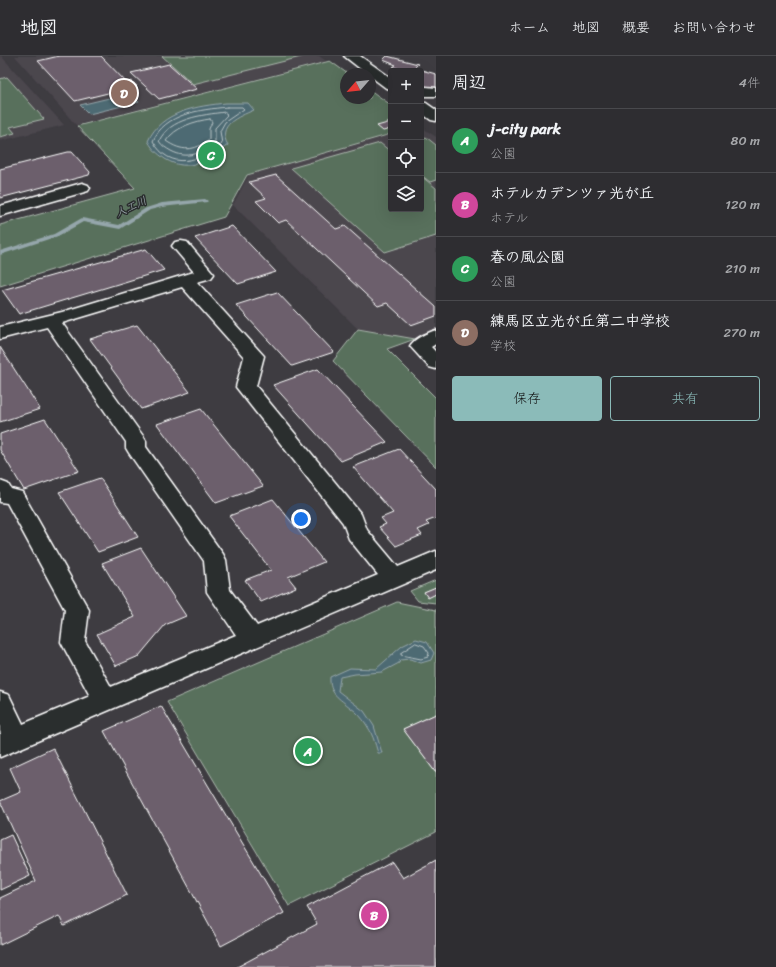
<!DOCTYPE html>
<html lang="ja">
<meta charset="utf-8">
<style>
:root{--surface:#2e2d31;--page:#363539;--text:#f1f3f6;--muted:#a7a8ab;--line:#49494d;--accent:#8bbbb9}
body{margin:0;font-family:Sriracha,"Klee One",sans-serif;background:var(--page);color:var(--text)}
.controls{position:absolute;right:12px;top:12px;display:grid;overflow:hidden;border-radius:4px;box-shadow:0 4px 16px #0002}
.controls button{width:36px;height:36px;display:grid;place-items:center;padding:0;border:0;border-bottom:1px solid var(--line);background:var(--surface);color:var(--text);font:20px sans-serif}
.compass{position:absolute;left:340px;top:12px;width:36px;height:36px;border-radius:50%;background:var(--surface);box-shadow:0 4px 16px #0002;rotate:242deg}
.you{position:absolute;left:301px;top:463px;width:14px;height:14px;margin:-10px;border:3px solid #fff;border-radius:50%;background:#1a73e8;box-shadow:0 0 0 6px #1a73e833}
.badge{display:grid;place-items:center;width:26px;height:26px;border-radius:50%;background:var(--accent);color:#fff;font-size:13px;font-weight:700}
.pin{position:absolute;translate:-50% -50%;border:2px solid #fff;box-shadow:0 1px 4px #0006}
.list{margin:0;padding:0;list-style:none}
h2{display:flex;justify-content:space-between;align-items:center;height:52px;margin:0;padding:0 16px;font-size:17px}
h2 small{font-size:13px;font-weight:400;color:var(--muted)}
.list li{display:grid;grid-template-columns:26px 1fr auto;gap:12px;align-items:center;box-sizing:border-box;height:64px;padding:0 16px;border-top:1px solid var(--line)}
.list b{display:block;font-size:15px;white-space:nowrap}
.list p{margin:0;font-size:13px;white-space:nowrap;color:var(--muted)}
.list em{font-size:13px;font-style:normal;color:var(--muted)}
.actions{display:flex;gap:8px;padding:12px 16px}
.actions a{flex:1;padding:9px 0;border:1px solid var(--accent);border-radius:4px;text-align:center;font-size:14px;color:var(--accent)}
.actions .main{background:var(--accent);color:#111}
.icon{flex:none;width:22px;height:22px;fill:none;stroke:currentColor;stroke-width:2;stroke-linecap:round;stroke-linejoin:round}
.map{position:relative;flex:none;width:436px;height:911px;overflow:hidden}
header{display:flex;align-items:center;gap:24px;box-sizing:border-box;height:56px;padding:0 20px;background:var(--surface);border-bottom:1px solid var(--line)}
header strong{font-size:19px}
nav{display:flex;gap:22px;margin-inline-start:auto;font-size:14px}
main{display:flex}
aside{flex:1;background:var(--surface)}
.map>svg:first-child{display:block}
.built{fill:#4c464e}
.green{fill:#58705c;stroke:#acb8ae}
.water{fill:#4e6b73;stroke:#95a6ab}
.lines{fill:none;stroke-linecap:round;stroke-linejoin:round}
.shore{stroke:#b8c4c7;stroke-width:1}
.stream{fill:#95a6ab;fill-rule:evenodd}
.building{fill:#6c5f6c;stroke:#fff}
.minor-casing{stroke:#fff;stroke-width:3}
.major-casing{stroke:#fff;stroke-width:3}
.minor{fill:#2a2d2e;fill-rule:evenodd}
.major{fill:#2a2d2e;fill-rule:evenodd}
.labels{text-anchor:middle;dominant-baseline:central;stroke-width:3;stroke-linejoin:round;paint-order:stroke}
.far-water-label{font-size:11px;font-style:italic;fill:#a6b5b9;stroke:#2a2d2e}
</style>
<header>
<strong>地図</strong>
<nav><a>ホーム</a><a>地図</a><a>概要</a><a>お問い合わせ</a></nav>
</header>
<main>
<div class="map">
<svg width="436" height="911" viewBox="0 0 436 911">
<rect width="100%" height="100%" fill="#3e3c41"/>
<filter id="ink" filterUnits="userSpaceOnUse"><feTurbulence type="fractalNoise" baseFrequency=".025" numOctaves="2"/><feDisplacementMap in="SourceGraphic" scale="8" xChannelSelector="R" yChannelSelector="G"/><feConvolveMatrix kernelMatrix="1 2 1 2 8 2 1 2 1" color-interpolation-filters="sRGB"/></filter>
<g filter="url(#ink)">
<path class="built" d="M0,0H1L64,69L0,85Z
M15,0H319L326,5L76,69Z
M421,71L436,81V275L415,283L358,273L233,149L249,119L391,79V153H421Z"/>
<path class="green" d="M162,0H305L193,28Z
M330,5L348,18H346V42H370V34L391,49V78L247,119L224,161L0,230V169L135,132L77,70Z
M7,21L44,63L10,71L15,77L0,81V23Z
M426,81L436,89V124L430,126L421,119V83Z
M380,87L391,96V153H421V120L436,132V180L385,196L291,112Z
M358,273L415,283L387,293L436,342V411L333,305Z
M436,524V531L424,536L428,541L436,538V547L418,545L410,535Z
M397,546L436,554V658L403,673L436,717V776L289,850L167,646Z"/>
<path class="water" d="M130,37L139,46L89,58L80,49Z
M226,47H248L254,54C238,61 216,69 228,89C207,103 190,118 165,103C156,96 154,95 148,85C161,55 198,50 226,47Z
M416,583L427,586L434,597L431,604L421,607L410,603L400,604L399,607L382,616L355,618L340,621L338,635L364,655L374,670L382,697H378C375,687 372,676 366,668C362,662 357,656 351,652C339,642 329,638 330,621L350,612L376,613L402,590Z"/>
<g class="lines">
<path class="shore" d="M227,51H242L244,53L225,66L220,75L222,88C200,105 170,116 153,85C165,57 200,54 227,51Z
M225,56L227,59L215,72V87C201,97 188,104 171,95C166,92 162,90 159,85C170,62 202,59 225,56Z
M210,63L212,66L209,73V84C194,95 182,96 166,85C175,71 195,65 210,63Z
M416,587L424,590L429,597L428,601L421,603L401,599V597Z"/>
<path class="stream" d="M205,143L208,145L207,146L162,151L150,154L120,173L83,166L58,180L0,199V195L54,178L82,162L119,169L146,152L162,147Z"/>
</g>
<path class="building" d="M59,0H101L127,27L132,25L137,30L75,45L38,5Z
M387,0L418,8L414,12L436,18V33L421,29V15H403L404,14L393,11L396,9L383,4Z
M169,8L197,33L159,43L131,17Z
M391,66V73L383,75L377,70Z
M68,96H72L90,116L89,119L0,142V113Z
M276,119L336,173L345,170L436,251V260L411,269L387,247L378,250L286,164L278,167L256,145L266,142L249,126Z
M232,170L276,216L238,228L195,182Z
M146,193L164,214L19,258L2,234Z
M277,236L334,296L292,310L236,249Z
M137,269L190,336L141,353L90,283Z
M0,291L40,353L0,366Z
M318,313L387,386L341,405L273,329Z
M201,353L263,430L216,447L157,368Z
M45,363L79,415L24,434L0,394V378Z
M399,393L436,433V462L426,466L429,469L418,474L422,479L396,490L379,471L386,468L381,462L393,457L353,411Z
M100,422L138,481L98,496L59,436Z
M273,443L324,506L288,521L296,531L261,546L245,524L271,514L229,460Z
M141,492L186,560L165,569L139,600L116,610L97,578L135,561L102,507Z
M436,531V538L428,542L424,536Z
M161,650L284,857L221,890L104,675Z
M436,658V717L403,673Z
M53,692L127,839L64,870L59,860L0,889V842L36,825L0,745L21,736L10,712Z
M11,779L30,820L0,834V784Z
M436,804V911H237L317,868L307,851L392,806L403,822Z"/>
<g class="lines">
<g class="minor-casing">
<path id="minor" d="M426,31L436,32V40H421V32Z
M82,127L88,129L90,132L88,135L0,160V150Z
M181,185L187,186L214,218L211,222L197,226L264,300L256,330L361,458L367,474L398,511L436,495V514L0,701V678H1L0,675V636L9,639L23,668L90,640L61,586L65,554L7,447L0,446V425L8,428L11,433L22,436L85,547L89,554L85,585L111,631L236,579L207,536L204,505L129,397L126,392V386L47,271L0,283V271L62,256L194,216L172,190L175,186ZM182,231L244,301L236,331L343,467L349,483L378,519L257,570L230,534L226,504L223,498L146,391V385L143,380L62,267Z
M436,274V288L431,291L436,296V313L429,311L410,290C415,282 427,277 436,274Z"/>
</g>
<g class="major-casing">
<path id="major" d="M344,0H360L391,22V33L386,32L370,20V18H367Z
M421,46L426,47L436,54V65L431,64L421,57Z"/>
</g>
<use href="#minor" class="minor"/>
<use href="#major" class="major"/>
</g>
</g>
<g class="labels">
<g class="far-water-label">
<text transform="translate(131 151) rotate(-25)">人工川</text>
</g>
</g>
</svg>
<div class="controls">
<button>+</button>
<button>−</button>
<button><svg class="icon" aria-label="locate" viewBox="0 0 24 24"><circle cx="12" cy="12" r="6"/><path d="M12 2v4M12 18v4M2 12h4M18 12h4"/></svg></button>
<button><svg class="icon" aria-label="layers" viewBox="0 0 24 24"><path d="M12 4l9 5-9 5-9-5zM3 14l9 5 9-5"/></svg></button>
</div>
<svg class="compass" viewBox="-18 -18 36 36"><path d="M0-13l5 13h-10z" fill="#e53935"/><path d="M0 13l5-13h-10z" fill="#a7a8ab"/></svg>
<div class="you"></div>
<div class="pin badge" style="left:308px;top:695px;background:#2e9e5b">A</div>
<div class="pin badge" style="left:374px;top:859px;background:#d1479c">B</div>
<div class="pin badge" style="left:211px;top:99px;background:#2e9e5b">C</div>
<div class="pin badge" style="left:124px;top:37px;background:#8d6e63">D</div>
</div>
<aside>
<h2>周辺<small>4件</small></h2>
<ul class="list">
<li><span class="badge" style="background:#2e9e5b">A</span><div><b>j-city park</b><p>公園</p></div><em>80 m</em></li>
<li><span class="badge" style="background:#d1479c">B</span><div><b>ホテルカデンツァ光が丘</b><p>ホテル</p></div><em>120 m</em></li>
<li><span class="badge" style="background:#2e9e5b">C</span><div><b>春の風公園</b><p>公園</p></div><em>210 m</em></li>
<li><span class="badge" style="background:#8d6e63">D</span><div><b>練馬区立光が丘第二中学校</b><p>学校</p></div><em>270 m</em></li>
</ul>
<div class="actions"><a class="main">保存</a><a>共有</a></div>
</aside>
</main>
